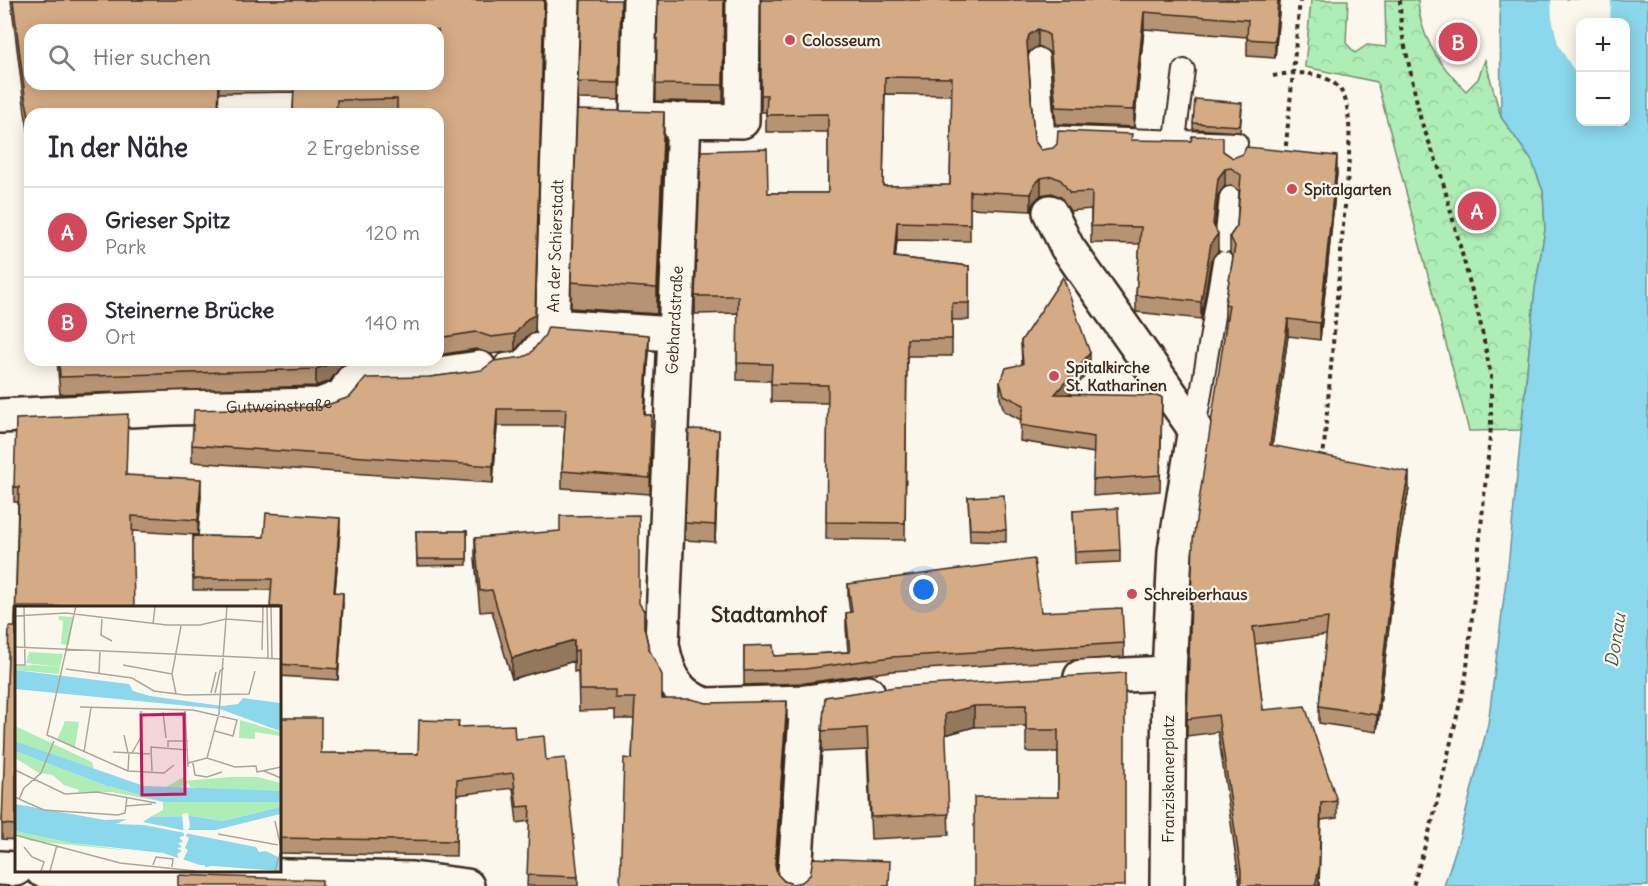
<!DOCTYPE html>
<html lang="de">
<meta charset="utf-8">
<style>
:root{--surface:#fff;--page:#f2f2f3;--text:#2b2b33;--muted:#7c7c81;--line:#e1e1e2;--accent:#d1495b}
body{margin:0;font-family:Delius,sans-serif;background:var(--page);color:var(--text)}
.controls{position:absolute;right:18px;top:18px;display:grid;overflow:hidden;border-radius:12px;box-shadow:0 3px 15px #0003}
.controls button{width:54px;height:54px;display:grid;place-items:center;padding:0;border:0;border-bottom:2px solid var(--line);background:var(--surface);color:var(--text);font:30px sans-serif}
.you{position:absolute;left:924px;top:590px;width:21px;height:21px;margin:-15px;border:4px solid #fff;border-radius:50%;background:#1a73e8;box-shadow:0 0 0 9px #1a73e833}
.badge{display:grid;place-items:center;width:39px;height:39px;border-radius:50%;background:var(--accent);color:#fff;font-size:20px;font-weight:700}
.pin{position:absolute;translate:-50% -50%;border:3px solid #fff;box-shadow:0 2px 6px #0006}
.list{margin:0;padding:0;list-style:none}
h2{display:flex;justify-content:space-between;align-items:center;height:78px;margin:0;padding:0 24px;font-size:26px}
h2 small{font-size:20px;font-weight:400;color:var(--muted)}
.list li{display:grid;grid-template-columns:39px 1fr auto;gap:18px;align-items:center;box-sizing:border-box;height:90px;padding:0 24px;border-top:2px solid var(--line)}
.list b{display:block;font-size:22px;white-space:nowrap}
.list p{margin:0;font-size:20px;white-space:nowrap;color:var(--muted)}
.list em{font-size:20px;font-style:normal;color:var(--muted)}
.icon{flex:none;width:33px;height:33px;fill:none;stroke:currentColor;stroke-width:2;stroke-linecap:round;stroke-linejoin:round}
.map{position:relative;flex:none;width:1648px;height:886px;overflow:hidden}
.search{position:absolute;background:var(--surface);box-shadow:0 3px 15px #0003;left:24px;top:24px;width:420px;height:66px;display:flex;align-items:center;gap:15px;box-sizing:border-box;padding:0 21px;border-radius:18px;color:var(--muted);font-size:22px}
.panel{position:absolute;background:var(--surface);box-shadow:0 3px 15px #0003;left:24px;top:108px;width:420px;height:258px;border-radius:18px}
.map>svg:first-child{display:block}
.park{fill:url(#park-crowns);stroke:#748c6a;stroke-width:1.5}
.water{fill:#8bd7eb;stroke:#6b9299;stroke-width:1.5;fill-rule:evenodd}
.pier{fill:#fbf7ec}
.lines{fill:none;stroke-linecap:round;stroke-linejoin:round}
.lane-casing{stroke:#3b2a1e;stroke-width:24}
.street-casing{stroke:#3b2a1e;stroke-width:38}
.path{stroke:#3b2a1e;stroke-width:4;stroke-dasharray:4.5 4.5;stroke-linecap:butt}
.lane{stroke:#fbf7ec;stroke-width:20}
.street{stroke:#fbf7ec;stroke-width:33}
.wall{fill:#b69372;stroke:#3b2a1e;stroke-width:1.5;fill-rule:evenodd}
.shaded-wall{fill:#94785d;stroke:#3b2a1e;stroke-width:1.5}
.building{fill:#d4ab85;stroke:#3b2a1e;stroke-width:1.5;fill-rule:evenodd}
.poi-dot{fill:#d1495b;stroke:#fbf7ec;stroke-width:2}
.labels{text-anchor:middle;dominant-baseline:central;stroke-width:4.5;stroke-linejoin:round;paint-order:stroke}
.poi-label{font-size:16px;font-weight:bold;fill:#3b2a1e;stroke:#fbf7ec;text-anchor:start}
.street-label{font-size:16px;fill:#3b2a1e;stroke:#fbf7ec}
.water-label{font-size:18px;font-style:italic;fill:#4f5551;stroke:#fbf7ec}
.district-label{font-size:22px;font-weight:bold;fill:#3b2a1e;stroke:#fbf7ec}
.inset-river{fill:none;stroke:#8bd7eb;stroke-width:3}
.inset-road{fill:none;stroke:#aea59a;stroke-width:1.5}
.view{fill:#c2185b;fill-opacity:0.15;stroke:#c2185b;stroke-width:3}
.inset-edge{fill:none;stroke:#3b2a1e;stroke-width:3}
</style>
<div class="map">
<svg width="1648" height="886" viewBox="0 0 1648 886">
<defs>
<pattern id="park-crowns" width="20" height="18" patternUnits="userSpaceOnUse" patternTransform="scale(1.5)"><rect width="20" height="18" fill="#aeeeb6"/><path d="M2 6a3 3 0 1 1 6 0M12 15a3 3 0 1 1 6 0" fill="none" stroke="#97cc9c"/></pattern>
</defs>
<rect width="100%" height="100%" fill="#fbf7ec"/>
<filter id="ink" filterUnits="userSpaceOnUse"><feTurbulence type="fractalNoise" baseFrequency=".0167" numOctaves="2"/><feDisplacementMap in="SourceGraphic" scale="12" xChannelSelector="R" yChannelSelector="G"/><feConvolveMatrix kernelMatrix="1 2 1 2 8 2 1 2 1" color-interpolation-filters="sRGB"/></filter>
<g filter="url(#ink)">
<path class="park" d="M1311,0H1348L1346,43L1355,53L1367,45L1386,47L1385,0H1418C1419,36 1441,67 1466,91L1478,79L1485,60L1501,117L1532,161L1543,191L1545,230L1535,289L1521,430L1469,431L1377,82L1305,67Z"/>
<path class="water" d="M1500,0H1648V886H1444L1460,836L1488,724L1509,557L1535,289L1545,230L1543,191L1532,161L1501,117ZM1580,22H1626V122H1580Z"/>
<path class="pier" d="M1551,0H1611L1610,22H1580V81L1558,44L1552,18Z"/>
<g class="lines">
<g class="lane-casing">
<path id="lane" d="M1039,58L1045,147
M1044,136L1237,143L1234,163
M1175,139L1184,70
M1225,242L1230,197
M505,364L521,362L536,344
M1195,429L1223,262"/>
</g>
<g class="street-casing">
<g id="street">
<path d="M563,0L552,326L673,334"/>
<path d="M640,0L637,119L673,120"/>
<path d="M743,0L742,121L684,120L662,644C667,673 676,696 706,705L807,702L868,693"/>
<path d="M1050,212L1067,247L1195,429L1175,551L1169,673L1167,886"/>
<path id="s1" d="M0,416L172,408L320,405L343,396L352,381L359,376L430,375L479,368"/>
<path d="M1081,677L1169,673"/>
<path d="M0,868L16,869"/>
<path d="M42,870L412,879L467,886"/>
<path d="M794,886L807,702"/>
</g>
</g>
<path class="path" d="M1400,0L1401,28L1421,121L1440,171L1480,321L1491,376V427L1466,677L1433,819L1413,886
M1273,76C1295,71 1330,70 1343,94C1357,122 1344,206 1342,239C1336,313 1329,386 1323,459
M1285,155L1300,0"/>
<use href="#lane" class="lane"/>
<use href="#street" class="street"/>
</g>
<path class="wall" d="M11,0H544L535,332L527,336L515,351L491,354L476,349L438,355V114H293L294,92L219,93L30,114V139L25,113ZM30,30L438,84H30Z
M621,0L619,100L578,99V82Z
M724,0L723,102L656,101V84Z
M761,0H1280L1275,58L1247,56V37L1144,29L1134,127L1056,124L1049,52L1038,46L1029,52L1028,55L1034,140L1041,150L1132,140L1223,151L1233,158L1337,173L1320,340L1288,336L1272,446L1409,489L1398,547L1377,732L1319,723V706L1327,635L1255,644L1263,710L1337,801V818L1321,820L1319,886H1240L1218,732L1187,736V719L1227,321H1225V304L1233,258L1230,253V236L1237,226L1239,191L1231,185L1225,186L1218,195L1215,227L1218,251L1211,260L1201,319L1136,312V295L1140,244L1091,243V209L1070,211L1061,197L1052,193L1041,195L1034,202L1031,211L970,208V241L897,240L895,257L969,266V320H952V356H907L905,540L826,539L828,403L771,402V381L737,380L738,313L695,314V296L768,193H828V132H766V112H761ZM885,94L952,95L950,185L883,186Z
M1242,109L1240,132L1193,129V123Z
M664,138L657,314L571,308V282Z
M1021,341L1090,370L1069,394L1162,398L1160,491L1093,496L1094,453L1020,441L1021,420L1004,411L1000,398V382L1022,365Z
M649,351L645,415H651L650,494L562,488V471L565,426H497L493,483L192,462V445L321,407L430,377Z
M57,360H353L341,366L330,381L316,386L60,394Z
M719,447L715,542L685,540V523Z
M127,475L201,495L198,535L133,531L16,607V840L2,839V824L15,627L18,502H14V487Z
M968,497L1006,530V542L970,541Z
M1073,511L1120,550V562L1075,564Z
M340,530L335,592L343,604L338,680L279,676V607L271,590H193V536L264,537Z
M416,531H467V565L417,566Z
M475,538L639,603L649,649L662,699L707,703L787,721L776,869L777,874L784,881L792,884L889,886H620L632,759L634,719H615V710L579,711L578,671L574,672V661L512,679L492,611L480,612L475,559Z
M848,584L1041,612L1124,643V657L892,671L805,683L744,685V646L774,656L848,652L846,627V613L850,612L848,598Z
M1125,673L1058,797V752H1026V726L974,727L945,735L949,835L871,839L867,750L822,752V731Z
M279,718L321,753L418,754L458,727L515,739L546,760L578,877V886H527L530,821L517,823L513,788L457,795L456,856L279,853Z"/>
<path class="shaded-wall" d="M544,0L535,332L527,336L515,351V334Z
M1278,0H1280L1275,58V41Z
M1144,12V29L1134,127V110Z
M1038,29V46L1029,52L1027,59V42L1029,35Z
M664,112V138L657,314V288Z
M1337,156V173L1320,340V323Z
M1225,169V186L1218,195L1213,240L1218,234V251L1211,260L1201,319V302L1218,178Z
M1041,178V195L1034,202L1031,211V194L1034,185Z
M897,222V240L894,274V257Z
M1288,319V336L1270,462V445Z
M649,335V351L644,431V415Z
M1090,353V370L1055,410V394Z
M333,360H353L341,366L330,381L316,386V369Z
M497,409V426L493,483V466Z
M719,430V447L715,542V525Z
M1409,472V489L1398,547L1377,732V715L1398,530Z
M201,479V495L198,535V520Z
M340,518V530L334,603V592Z
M343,593V604L338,680V669Z
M574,640V661L512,679V658Z
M787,701V721L775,885V864Z
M974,706V727L945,735V714Z
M1321,803L1319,886H1315Z"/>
<path class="building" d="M13,0H544L535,315L527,319L515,334L491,337L476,332L438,338V114H397V99L337,100L336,114H293L294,84H438V30H30V84H219L218,114H30V122L25,96Z
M581,0H621L619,83L578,82Z
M658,0H724L723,85L656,84Z
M761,0H1278L1275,41L1247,39L1248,20L1144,12L1134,110L1056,107L1049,35L1038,29L1029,35L1027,42L1034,140L1041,150L1053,148L1057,144L1058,131L1132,134L1131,140L1191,141L1192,136L1223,137V151L1233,158L1243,154L1246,147L1337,156L1320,323L1288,319L1270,445L1409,472L1398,530L1377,715L1319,706L1328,618L1253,627L1263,710L1305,706L1337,801L1321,803L1319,869L1315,886H1241V871L1218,715L1187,719L1193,540L1229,305L1225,304L1235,246L1230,236L1237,226L1241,175L1231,168L1225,169L1218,178L1213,224L1218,234L1211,243L1201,302L1136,295L1141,227L1091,226L1092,192L1070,193L1061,180L1052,176L1041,178L1034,185L1031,194L970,191V224L897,222L894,257L969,266V303H952V339H907L905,523L826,522L828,385L771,384L772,364L737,363L738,296H695L701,151L767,149L768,193H828V114L766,115L767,95H761ZM885,77L952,78L950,185L883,186Z
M1195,99L1242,103L1240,126L1193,123Z
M577,110L664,112L657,288L571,282Z
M1063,277L1090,353L1055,394L1160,396L1162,398L1160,475L1093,480L1094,437L1020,425L1024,405L1004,395L1000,382L1006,368L1023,364L1021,341Z
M548,327L649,335L644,415H651L650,478L562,471L566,409H497L493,466L192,445L194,410L321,407L350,397L366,378L430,377L482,370L494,361L523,357L530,354L545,335Z
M59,360H333L330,364L316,369L60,377Z
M128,414L126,475L201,479L198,520L132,516L134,607H16V825L2,824L9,627H15L19,487H14L16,419Z
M689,429L719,430L715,525L685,523Z
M1004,495L1006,530L970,529L968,497Z
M1118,508L1120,550L1075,552L1073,511Z
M266,513L340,518L334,592L343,593L338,669L279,664V607H270L272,579H193V536L264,537Z
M639,515V603L644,611V627L649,649L662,675V699H691L707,703L787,701L775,864L777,874L784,881L792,884L802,882L810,875L813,858L890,861L889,886H620L624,758L632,759L635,698H615V690H579L578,650L574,651V640L512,658L492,590L480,591L475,538L560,531V516Z
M416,531H467V559H417Z
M1034,559L1041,612L1122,608L1124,643L892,657L805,669L744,671V646L773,645L774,656L850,652L846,613L852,612L848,584Z
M1125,673V886H974V797H1058V730H1026V705L974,706L945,714L949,814L871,817L867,728L822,731L825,697L895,687Z
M279,718H321V753L418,754L419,720L459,721L458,727L514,725L515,739L544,736L546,760L565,758L578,877L527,875L530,806L517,807L513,773L457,780L456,841L279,838Z
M178,875L322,880V886H178Z"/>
</g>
<g class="poi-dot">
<circle cx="790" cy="40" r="6"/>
<circle cx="1292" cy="189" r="6"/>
<circle cx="1054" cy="376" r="6"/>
<circle cx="1132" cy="594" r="6"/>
</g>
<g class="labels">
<g class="poi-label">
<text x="802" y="40">Colosseum</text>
<text x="1304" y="189">Spitalgarten</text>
<text x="1066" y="367">Spitalkirche<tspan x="1066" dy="18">St. Katharinen</tspan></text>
<text x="1144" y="594">Schreiberhaus</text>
</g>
<g class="street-label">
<text transform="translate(555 246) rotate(-88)">An der Schierstadt</text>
<text transform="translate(674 320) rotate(-87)">Gebhardstraße</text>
<text stroke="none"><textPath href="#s1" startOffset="279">Gutweinstraße</textPath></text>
<text transform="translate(1168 779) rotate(-90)">Franziskanerplatz</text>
</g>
<g class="water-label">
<text transform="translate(1615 640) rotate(-81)">Donau</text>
</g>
<g class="district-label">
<text x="769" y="614">Stadtamhof</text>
</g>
</g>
<g transform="translate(15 606)">
<rect width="266" height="266" fill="#fbf7ec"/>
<path d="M44,10L58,11L54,39L46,38L48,15L43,13ZM21,59L45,61L44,68L0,64V60ZM0,120L77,156L79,163L0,135Z" fill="#aeeeb6"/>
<path d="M50,115L64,116L60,141L42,134ZM0,145L92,180L87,185L94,180L148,196L97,186H63L65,181L45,170L24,167L0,152Z" fill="#aeeeb6"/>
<path d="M225,114L265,126V130L240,126V133L224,132ZM34,160L58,170L88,181L67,185L49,179L33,165ZM215,171H243L265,177L266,185H204L175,181L174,177L161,183L149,182L167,172H171L168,175ZM148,196H265V201L208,215L176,210L135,211L148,204ZM0,225L58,237L118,245L16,235L0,228Z" fill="#aeeeb6"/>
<path d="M14,46L48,48L45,61L11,57Z" fill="#aeeeb6"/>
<path d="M0,64L114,78L118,85L135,90L207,100L223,98L228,92L265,97V125L205,103L0,83ZM0,135L129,180L265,185V196H148L94,180L87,185L92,180L0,145ZM0,198L90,214L112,213L101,218L129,219L241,241L244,246L251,245L265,252V265L185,259L148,247L57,237L0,225ZM265,201V208L201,224H167L128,216L135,211L176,210L208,215Z" fill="#8bd7eb"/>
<path d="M173,207L175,220L171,230L174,232L170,242L173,244L168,254L164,253L162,248L167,245L162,242L167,241L163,237L168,236L164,231L169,230L167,208Z" fill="#fbf7ec"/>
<path class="inset-river" d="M0,74L29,76L36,79L39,86M190,260L211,254L266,264"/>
<path class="inset-road" d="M61,0L32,129L113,165L149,167L159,159M252,0L253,53M256,0L257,53M0,10L51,7L152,19H185L211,13L249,16M87,13L86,29L97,35M138,18L140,0M0,41L266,53M247,44L248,0M0,59H10L9,0M108,59L157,68M51,63L117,72L139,85L170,89L234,88L240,65M84,68L85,45M196,87L201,66M200,87L205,65L209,62M161,88L157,68L166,20M65,101L178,104L222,114L218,130L200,125M170,105L173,161M148,106L151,132M109,129L113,147M153,141V135H173M69,146L76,102M98,146L135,148M117,147L126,131V105M192,152L204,107L212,0M173,157L192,152L220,161L241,160L242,166L266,161M178,157L180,169L192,171L207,166M0,164L50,188L82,186L141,197M113,165L114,147M137,165L136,141L173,144M249,165L266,172M0,191L4,193L9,182L26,167L39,135M4,193L29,204L103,209L110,207L112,191M111,200L137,198M260,215L266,242M203,228L263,239M0,229L105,257L180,265M9,241L17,251L29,256L26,265M138,259L141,251L158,253L157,261M35,265L42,239M260,265L266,244"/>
<path class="view" d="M169,108L170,188L127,189L126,109Z"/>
<rect width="266" height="266" class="inset-edge"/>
</g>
</svg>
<div class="controls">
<button>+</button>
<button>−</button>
</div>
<div class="you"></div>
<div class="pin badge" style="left:1477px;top:211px">A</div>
<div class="pin badge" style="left:1458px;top:42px">B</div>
<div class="search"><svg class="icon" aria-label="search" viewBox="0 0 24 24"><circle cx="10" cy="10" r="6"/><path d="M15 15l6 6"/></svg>Hier suchen</div>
<section class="panel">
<h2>In der Nähe<small>2 Ergebnisse</small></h2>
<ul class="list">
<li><span class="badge">A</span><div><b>Grieser Spitz</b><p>Park</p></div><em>120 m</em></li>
<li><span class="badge">B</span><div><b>Steinerne Brücke</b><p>Ort</p></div><em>140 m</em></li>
</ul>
</section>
</div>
